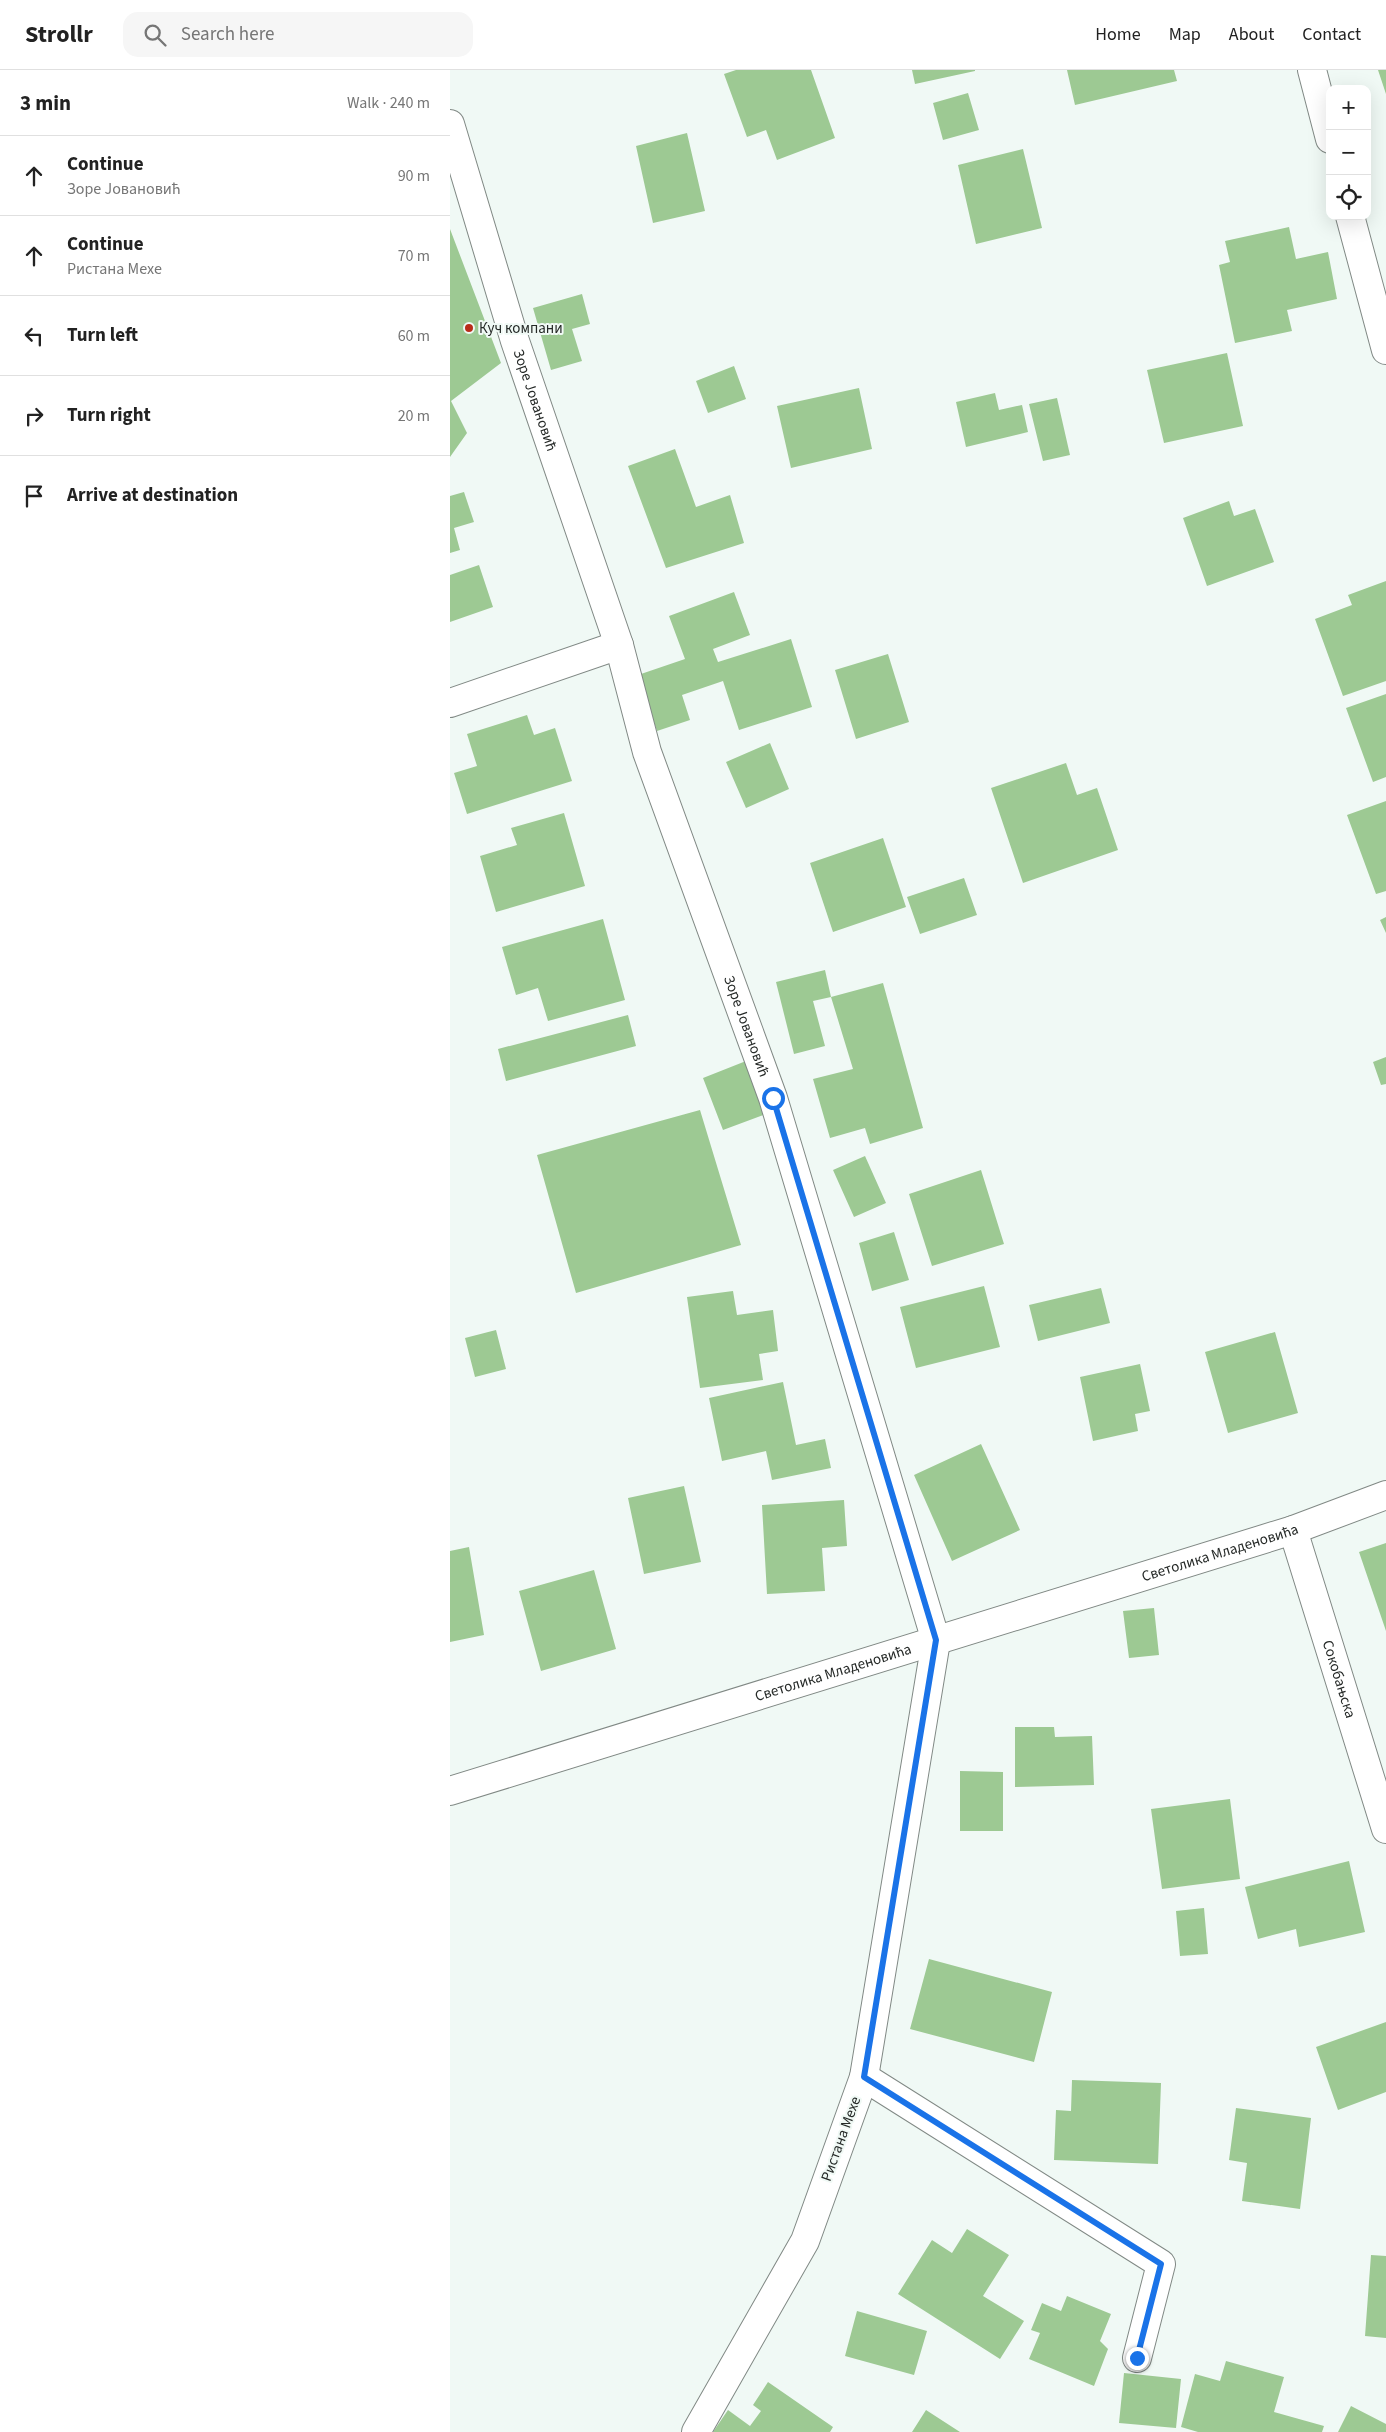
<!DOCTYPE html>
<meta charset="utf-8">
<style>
:root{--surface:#fff;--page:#f6f6f6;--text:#222;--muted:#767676;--line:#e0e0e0}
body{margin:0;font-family:"Source Sans 3",sans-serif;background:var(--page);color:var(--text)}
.controls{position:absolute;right:15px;top:15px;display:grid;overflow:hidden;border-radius:10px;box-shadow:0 5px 20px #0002}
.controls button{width:45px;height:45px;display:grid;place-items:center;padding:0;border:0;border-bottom:1px solid var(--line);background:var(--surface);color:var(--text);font:25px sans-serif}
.stop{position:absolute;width:15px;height:15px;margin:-11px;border:4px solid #1a73e8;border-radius:50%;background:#fff}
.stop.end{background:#1a73e8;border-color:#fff;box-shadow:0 1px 5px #0008}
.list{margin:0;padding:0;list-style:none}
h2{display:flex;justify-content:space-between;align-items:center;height:65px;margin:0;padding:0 20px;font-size:21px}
h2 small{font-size:16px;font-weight:400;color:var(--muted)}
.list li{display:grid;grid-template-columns:32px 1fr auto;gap:15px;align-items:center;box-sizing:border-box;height:80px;padding:0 20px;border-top:1px solid var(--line)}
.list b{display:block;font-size:19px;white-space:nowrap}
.list p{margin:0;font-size:16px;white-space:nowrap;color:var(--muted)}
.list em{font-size:16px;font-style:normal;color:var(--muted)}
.icon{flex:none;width:28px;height:28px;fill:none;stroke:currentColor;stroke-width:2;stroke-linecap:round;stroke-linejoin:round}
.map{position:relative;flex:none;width:936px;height:2362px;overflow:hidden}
header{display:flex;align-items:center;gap:30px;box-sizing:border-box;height:70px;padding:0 25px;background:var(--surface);border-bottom:1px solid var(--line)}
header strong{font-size:24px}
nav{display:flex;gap:28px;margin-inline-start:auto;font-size:18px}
.search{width:350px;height:45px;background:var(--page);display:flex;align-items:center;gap:12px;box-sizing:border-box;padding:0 18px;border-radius:15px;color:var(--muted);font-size:19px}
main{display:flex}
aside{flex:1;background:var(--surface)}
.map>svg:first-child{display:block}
.building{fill:#9dc993}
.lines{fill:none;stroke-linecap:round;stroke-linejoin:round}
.minor-casing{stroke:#818985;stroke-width:30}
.tertiary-casing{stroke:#818985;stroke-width:30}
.minor{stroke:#fff;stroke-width:28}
.tertiary{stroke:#fff;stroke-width:28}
.route{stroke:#1a73e8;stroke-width:6}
.poi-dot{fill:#b92c19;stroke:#f0f9f5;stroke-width:2}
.labels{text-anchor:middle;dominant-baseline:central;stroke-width:4;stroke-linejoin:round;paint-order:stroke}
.poi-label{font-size:15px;fill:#252927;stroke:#f0f9f5;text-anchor:start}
.street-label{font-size:15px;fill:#252927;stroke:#f0f9f5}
</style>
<header>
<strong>Strollr</strong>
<div class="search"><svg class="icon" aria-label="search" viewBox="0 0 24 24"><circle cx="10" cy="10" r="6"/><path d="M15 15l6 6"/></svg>Search here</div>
<nav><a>Home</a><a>Map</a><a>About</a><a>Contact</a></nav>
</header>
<main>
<aside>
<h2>3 min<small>Walk · 240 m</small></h2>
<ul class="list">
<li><svg class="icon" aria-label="ahead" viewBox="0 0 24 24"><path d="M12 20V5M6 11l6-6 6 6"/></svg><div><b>Continue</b><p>Зоре Јовановић</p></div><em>90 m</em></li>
<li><svg class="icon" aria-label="ahead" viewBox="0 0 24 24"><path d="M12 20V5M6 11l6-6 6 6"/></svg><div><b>Continue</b><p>Ристана Мехе</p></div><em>70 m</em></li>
<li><svg class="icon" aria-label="left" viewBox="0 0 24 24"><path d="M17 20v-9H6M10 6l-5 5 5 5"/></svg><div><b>Turn left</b></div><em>60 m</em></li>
<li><svg class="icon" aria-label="right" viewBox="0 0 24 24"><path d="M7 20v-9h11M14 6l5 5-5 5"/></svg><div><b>Turn right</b></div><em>20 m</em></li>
<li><svg class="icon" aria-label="arrive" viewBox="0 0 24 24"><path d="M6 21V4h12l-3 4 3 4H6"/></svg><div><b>Arrive at destination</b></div></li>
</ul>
</aside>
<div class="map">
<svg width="936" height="2362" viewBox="0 0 936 2362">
<rect width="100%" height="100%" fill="#f0f9f5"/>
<path class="building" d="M286,0H361L385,68L327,90L316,60L297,67L274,4Z
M462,0H525V1L465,14Z
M617,0H724L727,11L625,35Z
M928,0H936V24Z
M518,23L529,60L493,70L483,33Z
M237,63L255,141L203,153L186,76Z
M573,79L592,158L526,174L508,95Z
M839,157L846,189L878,182L887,229L837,240L842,261L785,273L769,195L780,192L775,171Z
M0,159L51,293L1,331L17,363L0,387Z
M132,224L140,254L122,259L132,291L101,300L83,238Z
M777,283L793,356L714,373L697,300Z
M284,296L296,329L258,343L246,311Z
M409,318L422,379L341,398L327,336Z
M545,323L549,340L572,335L578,362L516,377L506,332Z
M607,328L620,385L593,391L579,334Z
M225,379L246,437L280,425L294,473L216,498L178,396Z
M14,422L24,452L4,458L10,480L0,483V426Z
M779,431L784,446L805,439L824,492L757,516L733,448Z
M29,495L43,537L0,552V505Z
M936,511V611L893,626L865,549L902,535L898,525Z
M284,522L300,565L263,579L268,592L341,569L362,637L289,660L273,611L232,625L240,650L207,661L188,605L235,589L219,546Z
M438,584L459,652L406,669L385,600Z
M936,624V707L923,712L896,638Z
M77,645L84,665L105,658L122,711L17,744L4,703L27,696L17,664Z
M320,673L339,719L296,738L276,692Z
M616,693L627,725L647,718L668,780L573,813L541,718Z
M936,731V821L926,824L897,745Z
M114,743L135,816L46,842L30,786L67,775L61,758Z
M433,768L456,837L383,862L360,793Z
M514,808L527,845L470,864L457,827Z
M936,847V863L930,850Z
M153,849L175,930L98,951L88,918L66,925L52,877Z
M375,900L381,927L363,931L375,976L344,984L326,912Z
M433,913L473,1058L420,1074L415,1058L380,1068L363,1009L403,999L381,927Z
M178,945L186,976L56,1011L48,979Z
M936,987V1014L931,1015L923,992Z
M296,991L316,1044L273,1060L253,1008Z
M250,1040L291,1175L126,1223L87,1085Z
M415,1086L436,1133L404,1147L383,1100Z
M531,1100L554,1174L482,1196L459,1124Z
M444,1162L459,1210L422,1221L409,1173Z
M534,1216L550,1277L466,1298L450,1237Z
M651,1218L660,1253L588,1271L579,1235Z
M283,1221L287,1245L323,1240L328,1281L309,1284L313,1310L250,1318L237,1227Z
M46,1260L56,1299L25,1307L15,1268Z
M825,1262L848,1343L778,1363L755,1282Z
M690,1294L700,1341L685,1344L688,1361L643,1371L630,1307Z
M333,1312L346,1375L375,1369L381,1398L322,1410L316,1381L272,1391L259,1328Z
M531,1374L570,1460L502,1491L464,1405Z
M234,1416L251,1492L194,1504L178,1428Z
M394,1430L397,1476L372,1478L375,1521L317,1524L312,1435Z
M936,1473V1561L909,1482Z
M19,1477L34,1565L0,1572V1481Z
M144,1500L166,1579L91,1601L69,1521Z
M704,1538L709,1585L679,1588L673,1541Z
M565,1657H604L605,1667L642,1666L644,1715L565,1717Z
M510,1701L553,1702V1761H510Z
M780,1729L790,1809L712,1819L701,1739Z
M899,1791L915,1862L849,1877L846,1859L808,1869L795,1817Z
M754,1838L758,1884L730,1886L726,1841Z
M479,1889L602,1922L584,1992L460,1959Z
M936,1952V2022L888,2040L866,1977Z
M622,2010L711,2013L708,2094L604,2090L606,2040L621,2041Z
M786,2038L861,2048L850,2139L792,2131L797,2093L779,2090Z
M517,2159L559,2185L533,2226L574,2251L550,2289L448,2224L482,2170L502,2183Z
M921,2185L936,2186V2268L915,2266Z
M617,2226L661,2244L650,2271L658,2279L644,2316L579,2289L590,2263L581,2260L592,2233L611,2241Z
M407,2241L477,2261L464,2305L395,2286Z
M776,2291L834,2307L824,2342L874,2356L872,2362H748L731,2357L745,2304L770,2311Z
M674,2303L731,2309L726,2358L669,2353Z
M318,2312L383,2357L380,2362H263L278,2340L300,2356L311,2341L303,2335Z
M901,2336L936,2354V2362H888Z
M476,2340L510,2362H462Z"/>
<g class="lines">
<g class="minor-casing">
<g id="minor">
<path d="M862,0L880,69"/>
<path id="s1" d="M0,54L65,271L169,575L197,682L323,1028L486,1571L414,2007L355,2171L246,2362"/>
<path d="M900,146L936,280"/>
<path d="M0,633L169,575"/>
<path id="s2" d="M843,1460L936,1759"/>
<path d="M414,2007L711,2194L687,2288"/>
</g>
</g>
<g class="tertiary-casing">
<g id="tertiary">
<path id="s3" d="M0,1721L843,1460L936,1425"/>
</g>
</g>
<use href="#minor" class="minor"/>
<use href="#tertiary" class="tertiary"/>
</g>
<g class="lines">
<path class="route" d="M323,1028L486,1570L414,2007L711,2194L687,2288"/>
</g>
<circle class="poi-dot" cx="19" cy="258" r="5"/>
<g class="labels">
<g class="poi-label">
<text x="29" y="258">Куч компани</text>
</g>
<g class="street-label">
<text stroke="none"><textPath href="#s1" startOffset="289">Зоре Јовановић</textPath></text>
<text stroke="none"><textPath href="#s1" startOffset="950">Зоре Јовановић</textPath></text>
<text stroke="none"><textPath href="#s3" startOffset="806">Светолика Младеновића</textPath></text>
<text stroke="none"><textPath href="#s3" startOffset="401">Светолика Младеновића</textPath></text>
<text stroke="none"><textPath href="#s2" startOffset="156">Сокобањска</textPath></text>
<text transform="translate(391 2069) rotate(-70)">Ристана Мехе</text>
</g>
</g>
</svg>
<div class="controls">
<button>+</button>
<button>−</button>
<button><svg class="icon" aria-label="locate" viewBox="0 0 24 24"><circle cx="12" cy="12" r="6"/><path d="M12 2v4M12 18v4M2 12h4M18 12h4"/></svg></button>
</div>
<div class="stop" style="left:323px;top:1028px"></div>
<div class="stop end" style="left:687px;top:2288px"></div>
</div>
</main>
